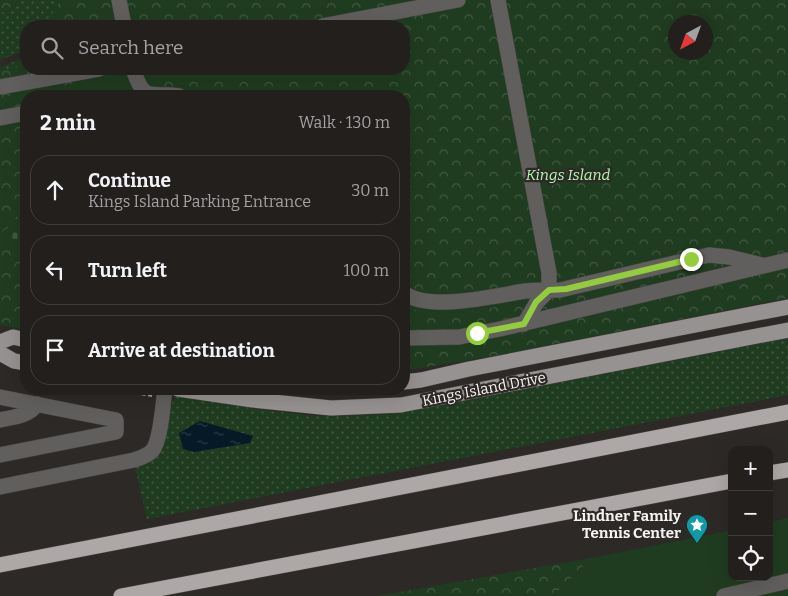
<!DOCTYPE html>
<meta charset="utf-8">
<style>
:root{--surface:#221f1d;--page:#2a2726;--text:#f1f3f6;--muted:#a2a2a4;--line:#3f3d3b}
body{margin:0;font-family:Bitter,serif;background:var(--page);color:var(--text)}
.controls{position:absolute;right:15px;bottom:15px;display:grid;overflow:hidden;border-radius:10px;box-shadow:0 5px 20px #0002}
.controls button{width:45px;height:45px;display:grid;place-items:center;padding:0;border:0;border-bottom:1px solid var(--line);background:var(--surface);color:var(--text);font:25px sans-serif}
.compass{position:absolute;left:668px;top:15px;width:45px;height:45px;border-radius:50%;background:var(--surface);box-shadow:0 5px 20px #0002;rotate:221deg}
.stop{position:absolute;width:15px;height:15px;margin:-11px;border:4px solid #93cc3d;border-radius:50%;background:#fff}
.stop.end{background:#93cc3d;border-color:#fff;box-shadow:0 1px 5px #0008}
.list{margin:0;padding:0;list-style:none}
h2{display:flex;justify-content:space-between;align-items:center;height:65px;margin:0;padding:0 20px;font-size:21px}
h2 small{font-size:16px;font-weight:400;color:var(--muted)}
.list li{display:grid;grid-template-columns:32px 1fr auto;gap:15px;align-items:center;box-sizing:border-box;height:70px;margin:0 10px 10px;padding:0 10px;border:1px solid var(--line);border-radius:20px}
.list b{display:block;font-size:19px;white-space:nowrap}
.list p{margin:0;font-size:16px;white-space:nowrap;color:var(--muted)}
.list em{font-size:16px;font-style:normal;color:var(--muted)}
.icon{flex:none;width:28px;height:28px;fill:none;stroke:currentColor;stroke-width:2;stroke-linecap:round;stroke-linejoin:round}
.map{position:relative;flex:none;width:788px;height:596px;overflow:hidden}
.search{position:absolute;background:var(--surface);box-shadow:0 5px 20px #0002;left:20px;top:20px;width:390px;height:55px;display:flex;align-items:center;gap:12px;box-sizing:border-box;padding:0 18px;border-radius:20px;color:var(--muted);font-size:19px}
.panel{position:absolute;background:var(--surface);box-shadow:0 5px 20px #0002;left:20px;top:90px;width:390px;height:305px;border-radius:20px}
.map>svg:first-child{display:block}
.grass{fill:url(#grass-dots)}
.forest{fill:url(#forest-crowns);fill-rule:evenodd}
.cemetery{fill:url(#cemetery-stones)}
.garden{fill:#203c20}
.water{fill:url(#water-ripples)}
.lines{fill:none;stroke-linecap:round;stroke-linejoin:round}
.minor-casing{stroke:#494543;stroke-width:16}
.major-casing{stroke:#494543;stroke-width:16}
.highway-casing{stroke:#494543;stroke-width:16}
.path{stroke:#9b9896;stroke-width:2;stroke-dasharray:5 2.5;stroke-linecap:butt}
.minor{stroke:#615e5e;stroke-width:15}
.major{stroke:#979292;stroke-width:15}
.highway{stroke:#ada7a7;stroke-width:15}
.route{stroke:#93cc3d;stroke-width:6}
.labels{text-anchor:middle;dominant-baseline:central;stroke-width:4.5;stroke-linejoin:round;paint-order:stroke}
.park-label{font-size:15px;font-style:italic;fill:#b2f8af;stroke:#2d2927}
.street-label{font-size:15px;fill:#f5f3f1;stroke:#2d2927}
.poi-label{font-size:15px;font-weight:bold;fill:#f5f3f1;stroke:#2d2927;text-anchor:end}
</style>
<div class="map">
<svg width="788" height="596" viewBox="0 0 788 596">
<defs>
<pattern id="grass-dots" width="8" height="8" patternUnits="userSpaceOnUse" patternTransform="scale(1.25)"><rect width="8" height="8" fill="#203c20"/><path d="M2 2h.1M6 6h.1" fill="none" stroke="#415941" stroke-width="1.8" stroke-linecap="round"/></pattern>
<pattern id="forest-crowns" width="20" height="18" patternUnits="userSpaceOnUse" patternTransform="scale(1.25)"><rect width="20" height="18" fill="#203c20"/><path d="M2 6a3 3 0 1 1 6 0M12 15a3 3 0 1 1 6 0" fill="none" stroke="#415941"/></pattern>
<pattern id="cemetery-stones" width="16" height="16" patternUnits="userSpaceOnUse" patternTransform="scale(1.25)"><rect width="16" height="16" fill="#203c20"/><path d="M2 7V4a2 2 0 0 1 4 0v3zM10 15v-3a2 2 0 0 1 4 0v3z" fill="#415941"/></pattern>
<pattern id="water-ripples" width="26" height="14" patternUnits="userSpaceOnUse" patternTransform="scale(1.25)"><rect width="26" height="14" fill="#051a26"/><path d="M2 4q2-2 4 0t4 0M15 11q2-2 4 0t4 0" fill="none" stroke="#2a3c46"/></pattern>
</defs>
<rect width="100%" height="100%" fill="#2d2927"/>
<path class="grass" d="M21,0H104L87,26H26V50L0,60V14Z
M26,57V69L0,78V67Z
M788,338V395L147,519L135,467L150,462L156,456L168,411L176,395L264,410L315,416L371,415L432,407Z"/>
<path class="forest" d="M0,0H21L0,14Z
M61,0H788V298L511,353L404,371V96H26V330L0,325V72L17,68L26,54V69H404V26H44ZM676,22H706V52H676Z
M591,558L554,596H378Z"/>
<path class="cemetery" d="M26,208V256L1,233Z"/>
<path class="garden" d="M118,75C131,76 129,88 138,96H26V103L0,107V98Z
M528,299V301C496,307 433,322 404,306V302C434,320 495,301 528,299Z
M788,518V596H554L591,558L732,530V577H769V522Z"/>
<path class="water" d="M200,421L253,436L250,443L194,452L183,449L179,433Z"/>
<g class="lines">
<g class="minor-casing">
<path id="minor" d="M119,0L124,26
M498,0L549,273V290L537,302L524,324
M322,26L458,0
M133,69C145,105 150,91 179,96
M0,87L99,69
M0,118L26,113
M404,293C429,312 494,296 525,291C536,290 548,290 560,290L709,255L729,257L762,265
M404,338L459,337L500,329L788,260
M0,397L116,420V432L0,455
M0,420C14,417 29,416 37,404
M0,487L134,460C140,458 147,456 152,451C161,441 163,403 165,389
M724,596L788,581"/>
</g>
<g class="major-casing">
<path id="major" d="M0,342L13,337L26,340
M0,353L14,361L26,363
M404,382L421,380L469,369L788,307
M178,389L253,400L331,408L401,405L788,330"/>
</g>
<g class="highway-casing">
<path id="highway" d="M769,473L788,470
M0,565L788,412
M121,596L732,481"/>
</g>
<path class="path" d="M111,389L152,396"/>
<use href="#minor" class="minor"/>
<use href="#major" class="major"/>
<use href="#highway" class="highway"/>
</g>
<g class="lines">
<path class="route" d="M477,333L524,324L536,302L549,290L566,289L691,259"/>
</g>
<defs>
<g id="sight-pin" transform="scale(1.125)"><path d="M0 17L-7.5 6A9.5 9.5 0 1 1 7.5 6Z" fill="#0f9aa8" stroke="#2d2927"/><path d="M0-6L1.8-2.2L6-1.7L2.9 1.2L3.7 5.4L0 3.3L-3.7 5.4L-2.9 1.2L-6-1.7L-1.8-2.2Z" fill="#fff"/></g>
</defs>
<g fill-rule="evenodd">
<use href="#sight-pin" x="697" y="525"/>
</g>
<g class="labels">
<g class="park-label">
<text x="568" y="175">Kings Island</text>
</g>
<g class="street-label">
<text transform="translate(484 389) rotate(-11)">Kings Island Drive</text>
</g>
<g class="poi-label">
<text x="681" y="516">Lindner Family<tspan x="681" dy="17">Tennis Center</tspan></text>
</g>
</g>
</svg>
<div class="controls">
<button>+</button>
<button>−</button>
<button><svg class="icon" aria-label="locate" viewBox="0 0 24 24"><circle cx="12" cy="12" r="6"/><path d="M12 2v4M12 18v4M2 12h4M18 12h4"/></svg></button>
</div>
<svg class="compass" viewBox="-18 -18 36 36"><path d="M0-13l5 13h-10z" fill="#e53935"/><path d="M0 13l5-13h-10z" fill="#a2a2a4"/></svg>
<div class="stop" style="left:477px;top:333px"></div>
<div class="stop end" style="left:691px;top:259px"></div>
<div class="search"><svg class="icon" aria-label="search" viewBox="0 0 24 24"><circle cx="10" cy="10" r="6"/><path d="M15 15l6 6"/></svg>Search here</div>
<section class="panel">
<h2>2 min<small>Walk · 130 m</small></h2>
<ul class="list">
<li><svg class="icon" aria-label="ahead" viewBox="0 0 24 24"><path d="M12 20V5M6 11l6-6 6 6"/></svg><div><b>Continue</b><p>Kings Island Parking Entrance</p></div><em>30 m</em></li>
<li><svg class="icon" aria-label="left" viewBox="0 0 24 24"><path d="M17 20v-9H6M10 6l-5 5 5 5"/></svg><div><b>Turn left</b></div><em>100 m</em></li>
<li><svg class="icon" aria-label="arrive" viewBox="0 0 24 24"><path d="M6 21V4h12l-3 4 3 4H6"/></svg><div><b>Arrive at destination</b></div></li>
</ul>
</section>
</div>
